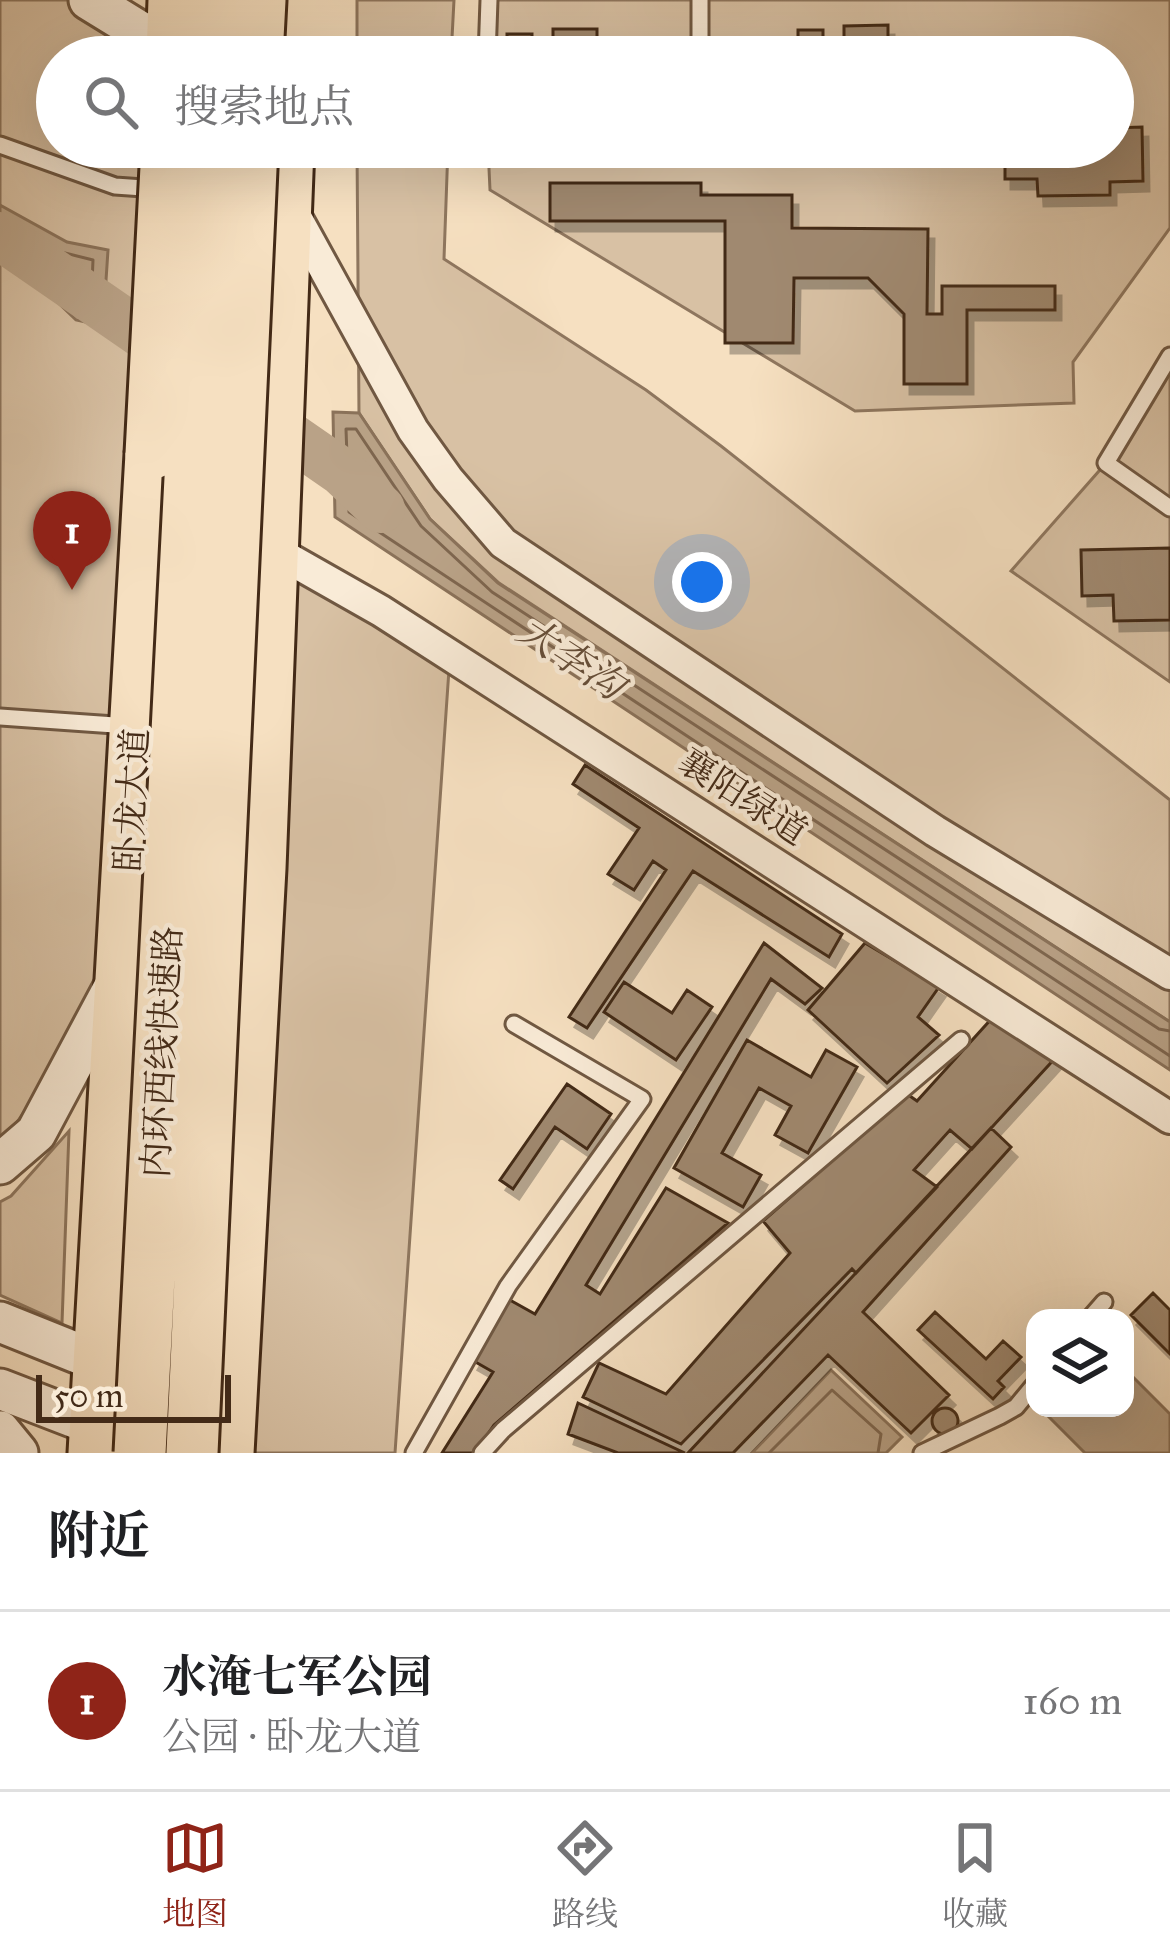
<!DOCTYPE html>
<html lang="zh">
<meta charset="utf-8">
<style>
:root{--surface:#fff;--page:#f2f2f2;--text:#202124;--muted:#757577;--line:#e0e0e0;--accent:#8f2418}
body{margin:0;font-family:"IM FELL Great Primer","Noto Serif SC",serif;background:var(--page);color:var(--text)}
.controls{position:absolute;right:36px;bottom:36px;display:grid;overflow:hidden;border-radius:24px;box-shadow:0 12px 48px #0002}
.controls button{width:108px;height:108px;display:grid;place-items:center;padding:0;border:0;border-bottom:3px solid var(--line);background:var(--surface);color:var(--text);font:60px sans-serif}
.scale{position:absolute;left:36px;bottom:30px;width:195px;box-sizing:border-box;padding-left:12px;border:6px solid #432a17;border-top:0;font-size:33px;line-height:42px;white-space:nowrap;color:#432a17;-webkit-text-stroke:9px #f9ebd7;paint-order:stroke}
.you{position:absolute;left:702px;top:582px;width:42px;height:42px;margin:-30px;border:9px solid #fff;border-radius:50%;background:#1a73e8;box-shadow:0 0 0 18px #1a73e833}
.badge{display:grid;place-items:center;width:78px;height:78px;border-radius:50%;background:var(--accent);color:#fff;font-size:39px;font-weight:700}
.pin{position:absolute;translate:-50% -99px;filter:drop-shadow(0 3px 6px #0008)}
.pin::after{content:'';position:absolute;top:63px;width:42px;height:36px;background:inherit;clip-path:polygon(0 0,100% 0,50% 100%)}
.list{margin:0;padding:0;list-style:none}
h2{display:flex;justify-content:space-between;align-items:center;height:156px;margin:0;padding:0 48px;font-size:51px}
h2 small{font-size:39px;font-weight:400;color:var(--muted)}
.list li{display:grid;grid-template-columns:78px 1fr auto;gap:36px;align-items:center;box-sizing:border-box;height:180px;padding:0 48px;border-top:3px solid var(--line)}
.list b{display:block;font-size:45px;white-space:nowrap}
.list p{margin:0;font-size:39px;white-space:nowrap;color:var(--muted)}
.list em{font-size:39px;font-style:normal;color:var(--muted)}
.icon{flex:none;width:66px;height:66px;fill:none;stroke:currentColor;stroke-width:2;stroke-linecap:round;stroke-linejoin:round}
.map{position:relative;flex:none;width:1170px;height:1453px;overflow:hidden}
.search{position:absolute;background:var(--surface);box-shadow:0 12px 48px #0002;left:36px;right:36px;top:36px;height:132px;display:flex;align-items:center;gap:30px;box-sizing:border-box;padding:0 42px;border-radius:66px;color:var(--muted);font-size:45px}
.sheet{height:336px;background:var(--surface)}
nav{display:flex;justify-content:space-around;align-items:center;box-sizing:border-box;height:168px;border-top:3px solid var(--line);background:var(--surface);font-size:33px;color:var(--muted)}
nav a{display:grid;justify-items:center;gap:6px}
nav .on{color:var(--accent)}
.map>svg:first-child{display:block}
.green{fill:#d8c1a4;stroke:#8e765e;stroke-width:3}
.water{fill:#b9a287;stroke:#8a725a;stroke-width:3}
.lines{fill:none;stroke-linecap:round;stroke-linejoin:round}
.shore{stroke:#7e664f;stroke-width:3}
.river{stroke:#b9a287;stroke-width:48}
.building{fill:#a0896f;stroke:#432a17;stroke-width:3;filter:url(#shadow)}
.service-casing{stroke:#705842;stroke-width:21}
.minor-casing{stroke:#705842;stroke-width:36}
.tertiary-casing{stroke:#705842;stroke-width:45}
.trunk-casing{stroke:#432a17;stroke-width:57}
.service{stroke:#f9ebd7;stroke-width:15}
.minor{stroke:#f9ebd7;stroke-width:30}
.tertiary{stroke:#f9ebd7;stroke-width:39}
.trunk{stroke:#f6e0c1;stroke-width:51}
.trunk-bridge-casing{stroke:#432a17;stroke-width:57;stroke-linecap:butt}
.trunk-bridge{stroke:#f6e0c1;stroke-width:51}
.labels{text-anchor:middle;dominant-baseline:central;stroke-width:9;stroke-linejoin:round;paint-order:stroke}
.street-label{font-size:36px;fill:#432a17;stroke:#f9ebd7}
.water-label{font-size:39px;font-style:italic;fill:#664e39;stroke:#f9ebd7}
</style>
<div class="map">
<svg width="1170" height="1453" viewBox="0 0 1170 1453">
<defs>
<filter id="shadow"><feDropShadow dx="6" dy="10" stdDeviation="0" flood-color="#0004"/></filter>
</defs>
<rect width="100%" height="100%" fill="#f6e0c1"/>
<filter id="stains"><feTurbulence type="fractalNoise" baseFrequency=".00167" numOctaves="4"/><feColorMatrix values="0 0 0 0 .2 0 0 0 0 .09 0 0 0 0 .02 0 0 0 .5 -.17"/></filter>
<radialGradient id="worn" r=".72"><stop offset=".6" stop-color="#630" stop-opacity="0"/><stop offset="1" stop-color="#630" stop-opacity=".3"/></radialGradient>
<path class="green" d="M0,0H89L172,57H57V147H167L122,973L17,1122L0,1138Z
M357,0H454L451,57H357Z
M489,0H1170V228L1073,362L1074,403L855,411L490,190L488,147H1113V57H487Z
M357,147H448L444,259L646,390L721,446L1170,800V1022L499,583L430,519L359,413Z
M1170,356V682L1011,571L1106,463Z
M270,548L450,655L395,1453H244Z
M69,1131L62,1323L0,1295V1202L11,1196Z"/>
<path class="water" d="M0,205L67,242L108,250L103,326L76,320L22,268L0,255Z
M333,412L359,413L430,519L498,583L1170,1022V1070L335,517Z
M1125,1369L1170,1414V1453H1085L1049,1417L1057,1408H1125Z
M831,1370L902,1437L886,1453H752Z"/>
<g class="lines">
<path class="shore" d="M0,219L61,252L93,260L91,307L81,309L30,259L0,246
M1170,1031L1159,1029L492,592L421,526L356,429H346L349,512L1170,1056
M769,1453L832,1390L881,1434L878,1453"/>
<path class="river" d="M0,236L184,363
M251,409L342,472L381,509"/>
</g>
<path class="building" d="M888,25V39L936,38V57H798V30H823V43H844V26Z
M553,29H597V43H645V57H507V34H532V47H553Z
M1142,127L1143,181L1110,182V195L1038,196L1037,179H1005V147H1113V128Z
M550,183H701V195H792V228L928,229L927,314H942V286H1055V310H967V384H904V314L868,278H794L793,343H725V221H550Z
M1170,548V620L1114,621L1113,595L1082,596L1081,550Z
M585,765L842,934L829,957L693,871L587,1028L569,1017L666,870L653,861L634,890L608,874L639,828L573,784Z
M764,943L822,988L805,1004L771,979L586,1285L600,1294L666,1188L728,1223L494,1425L475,1453H442L493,1372L472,1360L508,1299L535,1314Z
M865,943L939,987L918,1017L939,1035L887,1083L808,1010Z
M624,982L672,1013L687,990L712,1007L676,1060L604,1012Z
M994,1016L1058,1055L972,1149L950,1130L914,1170L937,1187L856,1273L852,1269L681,1444L583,1397L599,1363L666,1394L790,1253L763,1221L907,1094L917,1101Z
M747,1040L811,1077L826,1050L857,1067L808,1153L775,1135L791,1106L759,1088L722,1153L761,1175L743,1207L674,1168Z
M567,1084L611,1114L587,1149L555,1127L513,1189L500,1180Z
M991,1128L1011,1147L863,1312L949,1395L911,1433L828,1355L733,1453H688Z
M1153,1293L1170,1310V1354L1131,1315Z
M935,1312L986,1359L1003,1341L1021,1357L998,1381L1004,1387L993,1399L918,1330Z
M578,1403L685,1453H618L568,1434Z
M932 1421a13 13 0 1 1 26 0a13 13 0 1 1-26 0Z"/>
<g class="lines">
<g class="service-casing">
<path id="service" d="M487,57L489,0
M700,57V0
M0,145L115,186L158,189
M1170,356L1106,463L1170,508
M0,717L129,726
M1090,1318L1104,1302
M414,1453L508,1286L642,1099L514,1024
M482,1453L503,1430L961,1040
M922,1453L1000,1416L1016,1407L1035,1384"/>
</g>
<g class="minor-casing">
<path id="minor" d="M291,208L413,430L448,479L503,543L935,831L1170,974
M270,548L381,611L1170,1118"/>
</g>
<g class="tertiary-casing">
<path id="tertiary" d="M89,0L172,51
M0,1164L36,1133L116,983
M0,1322L122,1371
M0,1389L166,1453
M0,1431L18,1453"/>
</g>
<g class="trunk-casing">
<path id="trunk" d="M172,57L174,0
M211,57L214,0
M257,57L260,0
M94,1453L151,454
M228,1453L260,868L288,147"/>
</g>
<use href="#service" class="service"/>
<use href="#minor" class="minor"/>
<use href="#tertiary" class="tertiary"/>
<use href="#trunk" class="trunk"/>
<g class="trunk-bridge-casing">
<path id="trunk-bridge" d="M151,454L167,148
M140,1453L207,147
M192,1453L252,147"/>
</g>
<use href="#trunk-bridge" class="trunk-bridge"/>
</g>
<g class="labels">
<g class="street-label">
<text transform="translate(743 797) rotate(33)">襄阳绿道</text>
<text transform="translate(132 800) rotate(-87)">卧龙大道</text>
<text transform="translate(162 1052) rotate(-87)">内环西线快速路</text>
</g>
<g class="water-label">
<text transform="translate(571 658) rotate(33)">大李沟</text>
</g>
</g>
<rect width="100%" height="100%" filter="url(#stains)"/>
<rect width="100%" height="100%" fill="url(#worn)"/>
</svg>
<div class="controls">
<button><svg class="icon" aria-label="layers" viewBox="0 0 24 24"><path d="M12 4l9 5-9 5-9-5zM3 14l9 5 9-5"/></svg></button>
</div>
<div class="scale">50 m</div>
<div class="you"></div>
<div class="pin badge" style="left:72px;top:590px">1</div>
<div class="search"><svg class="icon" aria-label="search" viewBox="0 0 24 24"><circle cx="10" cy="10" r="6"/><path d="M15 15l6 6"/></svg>搜索地点</div>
</div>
<section class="sheet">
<h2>附近<small></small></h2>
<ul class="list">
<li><span class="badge">1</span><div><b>水淹七军公园</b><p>公园 · 卧龙大道</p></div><em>160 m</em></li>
</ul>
</section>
<nav>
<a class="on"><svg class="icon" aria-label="map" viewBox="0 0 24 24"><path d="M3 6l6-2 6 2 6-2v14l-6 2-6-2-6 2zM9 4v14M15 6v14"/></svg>地图</a>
<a><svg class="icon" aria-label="directions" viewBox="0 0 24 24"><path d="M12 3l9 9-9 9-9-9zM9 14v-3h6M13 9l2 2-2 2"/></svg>路线</a>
<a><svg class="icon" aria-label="saved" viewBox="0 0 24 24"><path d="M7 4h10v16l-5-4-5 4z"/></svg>收藏</a>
</nav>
